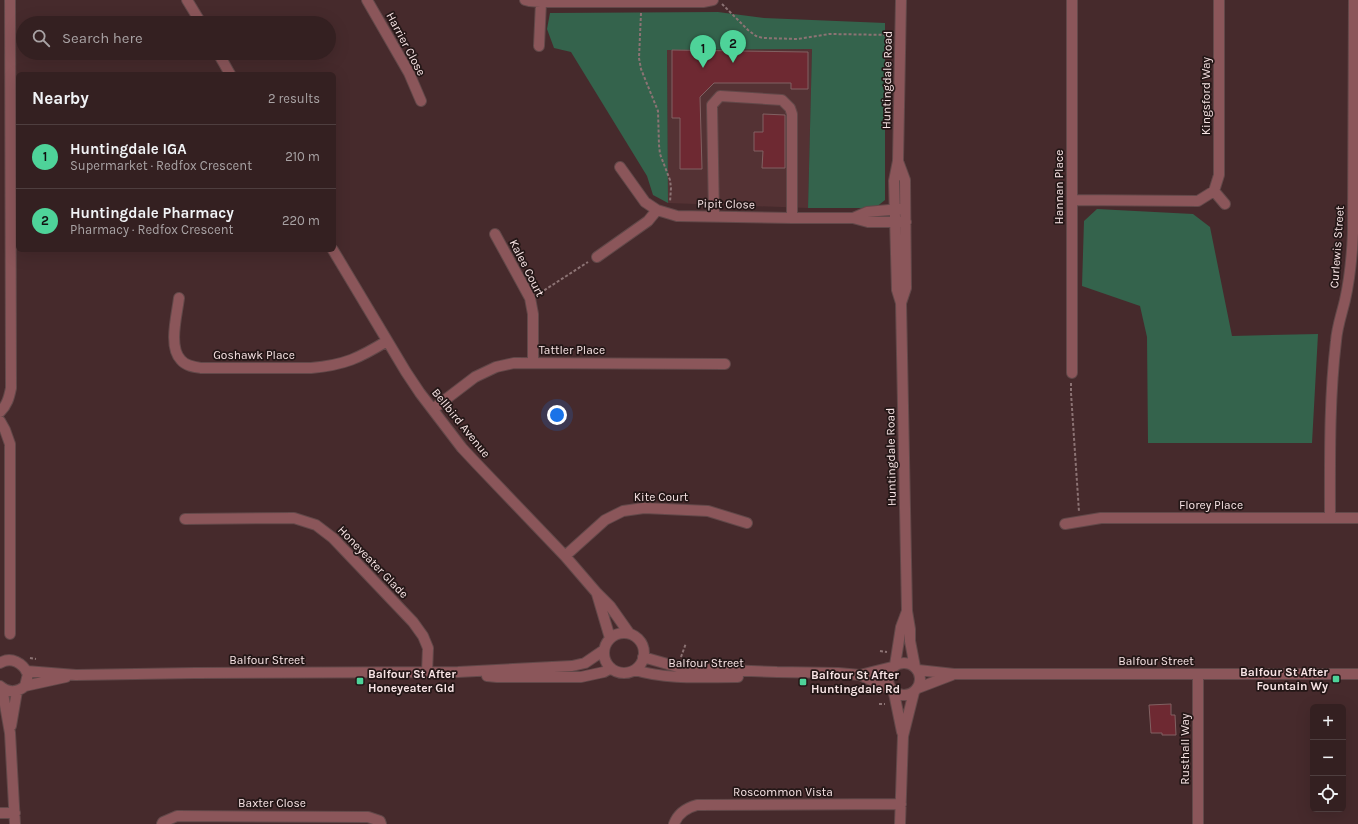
<!DOCTYPE html>
<meta charset="utf-8">
<style>
:root{--surface:#342021;--page:#3c282a;--text:#f1f3f6;--muted:#a9a3a5;--line:#4e3e3f;--accent:#4ed399}
body{margin:0;font-family:Karla,sans-serif;background:var(--page);color:var(--text)}
.controls{position:absolute;right:12px;bottom:12px;display:grid;overflow:hidden;border-radius:6px;box-shadow:0 4px 16px #0002}
.controls button{width:36px;height:36px;display:grid;place-items:center;padding:0;border:0;border-bottom:1px solid var(--line);background:var(--surface);color:var(--text);font:20px sans-serif}
.you{position:absolute;left:557px;top:415px;width:14px;height:14px;margin:-10px;border:3px solid #fff;border-radius:50%;background:#1a73e8;box-shadow:0 0 0 6px #1a73e833}
.badge{display:grid;place-items:center;width:26px;height:26px;border-radius:50%;background:var(--accent);color:#111;font-size:13px;font-weight:700}
.pin{position:absolute;translate:-50% -33px;filter:drop-shadow(0 1px 2px #0008)}
.pin::after{content:'';position:absolute;top:21px;width:14px;height:12px;background:inherit;clip-path:polygon(0 0,100% 0,50% 100%)}
.list{margin:0;padding:0;list-style:none}
h2{display:flex;justify-content:space-between;align-items:center;height:52px;margin:0;padding:0 16px;font-size:17px}
h2 small{font-size:13px;font-weight:400;color:var(--muted)}
.list li{display:grid;grid-template-columns:26px 1fr auto;gap:12px;align-items:center;box-sizing:border-box;height:64px;padding:0 16px;border-top:1px solid var(--line)}
.list b{display:block;font-size:15px;white-space:nowrap}
.list p{margin:0;font-size:13px;white-space:nowrap;color:var(--muted)}
.list em{font-size:13px;font-style:normal;color:var(--muted)}
.icon{flex:none;width:22px;height:22px;fill:none;stroke:currentColor;stroke-width:2;stroke-linecap:round;stroke-linejoin:round}
.map{position:relative;flex:none;width:1358px;height:824px;overflow:hidden}
.search{position:absolute;background:var(--surface);box-shadow:0 4px 16px #0002;left:16px;top:16px;width:320px;height:44px;display:flex;align-items:center;gap:10px;box-sizing:border-box;padding:0 14px;border-radius:22px;color:var(--muted);font-size:15px}
.panel{position:absolute;background:var(--surface);box-shadow:0 4px 16px #0002;left:16px;top:72px;width:320px;height:180px;border-radius:6px}
.map>svg:first-child{display:block}
.built{fill:#543234}
.green{fill:#34634c}
.building{fill:#6e2932;stroke:#816162}
.lines{fill:none;stroke-linecap:round;stroke-linejoin:round}
.minor-casing{stroke:#624849;stroke-width:12}
.path{stroke:#8c7374;stroke-width:2;stroke-dasharray:3 2;stroke-linecap:butt}
.minor{stroke:#8b565a;stroke-width:10}
.poi-dot{fill:#4ed399;stroke:#241717;stroke-width:1.5}
.labels{text-anchor:middle;dominant-baseline:central;stroke-width:3.5;stroke-linejoin:round;paint-order:stroke}
.street-label{font-size:12px;fill:#f7e3e4;stroke:#241717}
.poi-label{font-size:12px;font-weight:bold;fill:#f7e3e4;stroke:#241717;text-anchor:start}
</style>
<div class="map">
<svg width="1358" height="824" viewBox="0 0 1358 824">
<rect width="100%" height="100%" fill="#462a2c"/>
<path class="built" d="M812,49L808,208L668,203L667,50Z"/>
<path class="green" d="M718,12L764,18L885,23V200L875,208H808L812,49L667,50L668,203L653,195L647,176L571,52L554,48L547,29L550,13Z
M1097,209L1193,214L1210,227L1232,336L1318,334L1312,443H1148L1147,337L1140,306L1082,286L1084,221Z"/>
<path class="building" d="M672,50L808,52V89H791V83H714L700,97L702,169H680V118H672Z
M763,114L785,115V168H762L763,151H754V132H763Z
M1171,704V715H1175L1176,735H1162V733H1151L1149,705Z"/>
<g class="lines">
<g class="minor-casing">
<path id="minor" d="M187,0L201,23
M367,0L409,73L421,101
M525,0L529,1L541,2H703L713,0
M901,0L898,161L894,181L897,290L901,303L907,611L910,629V641L915,667
M539,46L541,2
M218,53L230,74
M898,161L905,180L906,288L901,303
M620,167L645,202L657,210L677,216L792,218H853L868,222H906
M1214,191L1225,204
M1072,200L1198,201L1214,191L1219,175V0
M714,216L712,105L720,96L782,100L790,108L792,114V218
M853,218L867,212L900,209
M495,234L530,298L533,314V362
M333,250L406,372L420,393L462,448L477,464L565,556L596,592L610,606L629,633
M597,257L648,221L657,210
M179,298C177,315 168,347 181,360C186,366 194,367 201,368H311C345,365 359,358 387,341
M1072,373V0
M433,409L475,377L496,367L514,363L725,364
M0,412C7,405 9,398 11,388L10,0
M0,421L5,430L10,444V634
M1330,518C1330,459 1329,400 1336,341C1337,327 1342,313 1345,300C1350,278 1352,255 1353,233L1354,0
M185,519L294,518L316,525L333,538L413,622L423,636L428,648L427,673
M1065,524L1101,518H1358
M565,556L605,520L623,511L644,508L708,511L747,523
M597,594L610,638
M604 653a20 20 0 1 1 40 0a20 20 0 1 1-40 0Z
M643,657L678,667L700,669L777,672L838,673L860,675L890,689
M888 679a16 16 0 1 1 32 0a16 16 0 1 1-32 0Z
M0,663C11,656 23,663 28,674L25,686C17,693 8,693 0,686
M895,665L901,627L907,611
M635,670C668,680 703,677 738,677
M918,670L954,674H1358
M26,671L76,675L195,673L458,672L572,666L585,663L604,650
M860,675L892,667
M487,676L497,677H581L604,672L611,668
M25,686L66,677
M2,688L10,733L15,824
M918,688L952,675
M894,693L902,732
M11,726L17,691
M0,813H15
M162,824L163,822L177,816L368,817L380,821L381,824
M674,824C678,813 686,808 697,805L901,804
M900,824L903,736L914,692
M1198,824V674"/>
</g>
<path class="path" d="M722,4L748,30L756,36L763,38L798,39L829,34L890,35
M641,13L639,58L641,69L658,111L659,145L660,154L670,180L671,188L670,202
M540,293L588,262
M1071,383V393L1079,512
M880,651L887,652
M681,657L686,643
M30,658L36,659
M879,704H885"/>
<use href="#minor" class="minor"/>
</g>
<g class="poi-dot">
<rect x="1332" y="675" width="8" height="8" rx="2"/>
<rect x="356" y="677" width="8" height="8" rx="2"/>
<rect x="799" y="678" width="8" height="8" rx="2"/>
</g>
<g class="labels">
<g class="street-label">
<text transform="translate(406 44) rotate(62)">Harrier Close</text>
<text transform="translate(887 80) rotate(-89)">Huntingdale Road</text>
<text transform="translate(1206 96) rotate(-90)">Kingsford Way</text>
<text transform="translate(1059 187) rotate(-90)">Hannan Place</text>
<text transform="translate(726 204) rotate(1)">Pipit Close</text>
<text transform="translate(1337 247) rotate(-86)">Curlewis Street</text>
<text transform="translate(527 268) rotate(63)">Kalee Court</text>
<text x="572" y="350">Tattler Place</text>
<text x="254" y="355">Goshawk Place</text>
<text transform="translate(461 423) rotate(51)">Bellbird Avenue</text>
<text transform="translate(891 457) rotate(-91)">Huntingdale Road</text>
<text x="661" y="497">Kite Court</text>
<text x="1211" y="505">Florey Place</text>
<text transform="translate(373 562) rotate(46)">Honeyeater Glade</text>
<text x="267" y="660">Balfour Street</text>
<text x="1156" y="661">Balfour Street</text>
<text x="706" y="663">Balfour Street</text>
<text transform="translate(1185 749) rotate(-90)">Rusthall Way</text>
<text x="783" y="792">Roscommon Vista</text>
<text x="272" y="803">Baxter Close</text>
</g>
<g class="poi-label">
<text x="1328" y="672" text-anchor="end">Balfour St After<tspan x="1328" dy="14">Fountain Wy</tspan></text>
<text x="368" y="674">Balfour St After<tspan x="368" dy="14">Honeyeater Gld</tspan></text>
<text x="811" y="675">Balfour St After<tspan x="811" dy="14">Huntingdale Rd</tspan></text>
</g>
</g>
</svg>
<div class="controls">
<button>+</button>
<button>−</button>
<button><svg class="icon" aria-label="locate" viewBox="0 0 24 24"><circle cx="12" cy="12" r="6"/><path d="M12 2v4M12 18v4M2 12h4M18 12h4"/></svg></button>
</div>
<div class="you"></div>
<div class="pin badge" style="left:703px;top:68px">1</div>
<div class="pin badge" style="left:733px;top:63px">2</div>
<div class="search"><svg class="icon" aria-label="search" viewBox="0 0 24 24"><circle cx="10" cy="10" r="6"/><path d="M15 15l6 6"/></svg>Search here</div>
<section class="panel">
<h2>Nearby<small>2 results</small></h2>
<ul class="list">
<li><span class="badge">1</span><div><b>Huntingdale IGA</b><p>Supermarket · Redfox Crescent</p></div><em>210 m</em></li>
<li><span class="badge">2</span><div><b>Huntingdale Pharmacy</b><p>Pharmacy · Redfox Crescent</p></div><em>220 m</em></li>
</ul>
</section>
</div>
